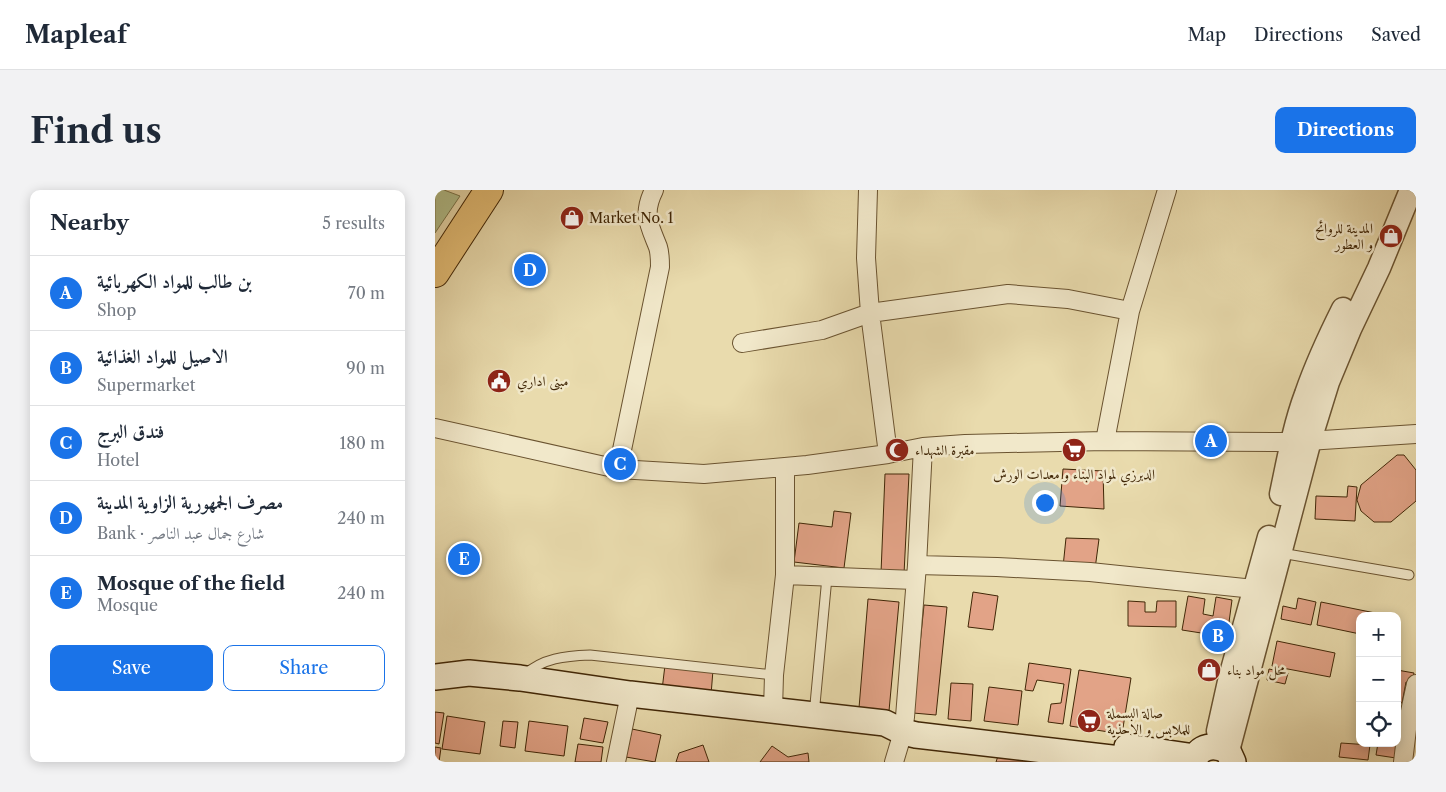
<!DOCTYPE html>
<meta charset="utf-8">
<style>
:root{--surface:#fff;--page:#f2f2f3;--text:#1f2937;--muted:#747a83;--line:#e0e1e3;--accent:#1a73e8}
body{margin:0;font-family:"Libre Caslon Text",Amiri,serif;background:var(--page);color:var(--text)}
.controls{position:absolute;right:15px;bottom:15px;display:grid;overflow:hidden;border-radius:10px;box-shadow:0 2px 12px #0003}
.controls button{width:45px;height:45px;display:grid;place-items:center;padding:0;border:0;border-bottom:1px solid var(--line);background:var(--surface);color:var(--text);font:25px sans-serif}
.you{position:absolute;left:609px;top:312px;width:18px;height:18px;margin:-12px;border:4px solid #fff;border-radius:50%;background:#1a73e8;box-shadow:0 0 0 8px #1a73e833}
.badge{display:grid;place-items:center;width:32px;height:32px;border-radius:50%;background:var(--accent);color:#fff;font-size:16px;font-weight:700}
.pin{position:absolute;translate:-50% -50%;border:2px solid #fff;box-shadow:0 1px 5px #0006}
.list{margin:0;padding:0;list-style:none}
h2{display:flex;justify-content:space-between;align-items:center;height:65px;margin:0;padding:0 20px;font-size:21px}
h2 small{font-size:16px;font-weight:400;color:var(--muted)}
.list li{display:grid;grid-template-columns:32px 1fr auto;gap:15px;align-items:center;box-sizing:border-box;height:75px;padding:0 20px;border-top:1px solid var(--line)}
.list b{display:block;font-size:19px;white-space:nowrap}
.list p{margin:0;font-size:16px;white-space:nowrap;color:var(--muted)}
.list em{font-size:16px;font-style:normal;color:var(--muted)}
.actions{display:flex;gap:10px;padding:15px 20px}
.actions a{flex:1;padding:11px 0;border:1px solid var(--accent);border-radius:10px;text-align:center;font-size:18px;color:var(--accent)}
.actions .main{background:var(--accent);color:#fff}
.icon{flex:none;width:28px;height:28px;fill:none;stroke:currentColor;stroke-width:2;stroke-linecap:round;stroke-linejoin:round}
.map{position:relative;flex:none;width:981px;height:572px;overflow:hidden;border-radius:10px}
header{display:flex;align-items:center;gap:30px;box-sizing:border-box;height:70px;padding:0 25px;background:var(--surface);border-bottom:1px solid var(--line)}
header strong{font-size:24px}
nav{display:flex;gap:28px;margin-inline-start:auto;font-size:18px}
.intro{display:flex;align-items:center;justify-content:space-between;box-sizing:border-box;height:120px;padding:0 30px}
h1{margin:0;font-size:35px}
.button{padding:12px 22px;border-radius:10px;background:var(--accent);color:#fff;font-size:18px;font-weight:700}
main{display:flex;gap:30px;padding:0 30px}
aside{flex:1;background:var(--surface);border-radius:10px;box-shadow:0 2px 12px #0003}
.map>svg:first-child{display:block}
.green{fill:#b3c18d;stroke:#7a744a}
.building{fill:#e2a387;stroke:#402606}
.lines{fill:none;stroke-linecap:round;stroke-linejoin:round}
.service-casing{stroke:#6a5330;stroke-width:11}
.minor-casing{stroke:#6a5330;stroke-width:20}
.tertiary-casing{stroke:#6a5330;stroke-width:25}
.secondary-casing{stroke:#402606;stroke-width:28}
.primary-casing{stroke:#402606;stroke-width:30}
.service{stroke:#f1e8ca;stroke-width:9}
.minor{stroke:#f1e8ca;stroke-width:18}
.tertiary{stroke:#f1e8ca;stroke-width:22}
.secondary{stroke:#f1e8ca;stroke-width:25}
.primary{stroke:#e4be76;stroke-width:28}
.labels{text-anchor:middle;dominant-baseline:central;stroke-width:5;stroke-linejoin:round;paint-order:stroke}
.poi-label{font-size:14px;fill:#402606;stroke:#f1e8ca;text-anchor:start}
</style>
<header>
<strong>Mapleaf</strong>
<nav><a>Map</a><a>Directions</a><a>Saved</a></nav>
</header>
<div class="intro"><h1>Find us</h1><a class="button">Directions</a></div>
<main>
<aside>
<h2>Nearby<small>5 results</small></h2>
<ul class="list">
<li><span class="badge">A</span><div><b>بن طالب للمواد الكهربائية</b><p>Shop</p></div><em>70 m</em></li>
<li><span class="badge">B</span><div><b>الاصيل للمواد الغذائية</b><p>Supermarket</p></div><em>90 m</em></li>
<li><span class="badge">C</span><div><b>فندق البرج</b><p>Hotel</p></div><em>180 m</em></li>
<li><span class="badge">D</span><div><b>مصرف الجمهورية الزاوية المدينة</b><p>Bank · شارع جمال عبد الناصر</p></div><em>240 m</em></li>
<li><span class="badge">E</span><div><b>Mosque of the field</b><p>Mosque</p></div><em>240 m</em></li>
</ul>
<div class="actions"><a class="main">Save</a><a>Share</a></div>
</aside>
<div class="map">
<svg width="981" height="572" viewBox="0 0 981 572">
<rect width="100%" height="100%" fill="#e9dbad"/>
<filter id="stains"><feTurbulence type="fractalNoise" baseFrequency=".004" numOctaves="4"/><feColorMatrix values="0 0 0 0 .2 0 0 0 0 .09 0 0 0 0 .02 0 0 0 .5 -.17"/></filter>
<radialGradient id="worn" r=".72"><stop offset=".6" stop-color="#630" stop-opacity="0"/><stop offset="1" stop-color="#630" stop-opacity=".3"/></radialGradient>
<path class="green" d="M0,0H9L25,6L0,43Z"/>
<path class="building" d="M962,265H969L981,280V311L956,332H939L926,321L922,310L926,295Z
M628,279L668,281L669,319L625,316Z
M450,284H474L469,384L446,383Z
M913,296L922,297L920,331L880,329L881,306L912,307Z
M399,321L416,323L409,378L359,372L364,333L397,337Z
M631,348L664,349L660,379L628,377Z
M538,402L563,406L558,440L533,437Z
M753,406L770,409L768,424L778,426L781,407L797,410L792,447L747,440Z
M863,408L881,412L876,435L846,429L848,416L861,419Z
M433,409L464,412L454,521L424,518Z
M693,411L710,412V422H721L722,411H741V437L693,436Z
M886,412L955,426H925V444L882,435Z
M489,415L512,417L501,525L478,523Z
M842,451L900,463L895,487L837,476Z
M594,473L636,479L628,534L613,532L616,514L626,513L629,494L602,490L598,501L590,500Z
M230,475L278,480L276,505L227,500Z
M834,479L853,483L850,494L832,490Z
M644,480L696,488L687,544L635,536Z
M962,480L979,483L977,493L971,492L967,513L962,512Z
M516,493L538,494L536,531L513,529Z
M554,497L587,501L583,535L549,531Z
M0,522L9,523L4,554L0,553Z
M12,526L50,532L45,564L7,559Z
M149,528L173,532L168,553L145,549Z
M68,531L83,532L80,558L65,556Z
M94,531L133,536L129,566L90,561Z
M197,539L226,545L220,572L191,567Z
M906,553L935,555L933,570L904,567Z
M943,553H962L961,568L941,565Z
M143,554L168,557L166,572H140Z
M268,555L274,572H241L244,563Z
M337,556L353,567L373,563L374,572H325Z
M0,557L6,558L4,572H0Z
M564,563L594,572H561Z"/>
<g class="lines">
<g class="service-casing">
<path id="service" d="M846,363L974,385
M89,485C108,468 130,466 155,465L339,485
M379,525L392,387"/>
</g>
<g class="minor-casing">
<path id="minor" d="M433,0L431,68L435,123L453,264
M307,153L387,140L435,123L573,104L633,109L695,121
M0,238L183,279L269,284L372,275L453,264L488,257L530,254L670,251L857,252L981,244
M670,251L695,121L732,0
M183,279L225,77C225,70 225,63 223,57C214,34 207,24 219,0
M482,375L562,377L655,382L819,399
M350,385L480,390
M338,520L339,485L350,385V277
M181,572L195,504
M459,572L468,542L470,527L482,375L488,257
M968,572L973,531L981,494"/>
</g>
<g class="tertiary-casing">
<path id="tertiary" d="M846,304C853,271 859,236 871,204C881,175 894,147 908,119
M783,541L795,487L834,347
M793,561L875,250L893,192L915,139L944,78L976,0"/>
</g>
<g class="secondary-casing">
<path id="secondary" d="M0,487L34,483L85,488L195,504L450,533L468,542L481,545L711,572
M692,557L760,567
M759,572C763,555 780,554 793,561L798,572"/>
</g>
<g class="primary-casing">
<path id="primary" d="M0,83L54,0"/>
</g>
<use href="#service" class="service"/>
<use href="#minor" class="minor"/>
<use href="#tertiary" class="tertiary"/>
<use href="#secondary" class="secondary"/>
<use href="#primary" class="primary"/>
</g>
<defs>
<g id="shop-disc" transform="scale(1.25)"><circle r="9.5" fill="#8f2418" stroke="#f1e8ca"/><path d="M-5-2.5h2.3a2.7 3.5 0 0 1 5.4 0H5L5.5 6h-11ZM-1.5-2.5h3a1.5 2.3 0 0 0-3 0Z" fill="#fff"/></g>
<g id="civic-disc" transform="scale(1.25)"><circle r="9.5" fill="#8f2418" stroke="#f1e8ca"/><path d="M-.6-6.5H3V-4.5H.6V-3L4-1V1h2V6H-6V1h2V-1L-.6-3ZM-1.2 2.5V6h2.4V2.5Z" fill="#fff"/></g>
<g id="mosque-disc" transform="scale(1.25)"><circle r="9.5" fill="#8f2418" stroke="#f1e8ca"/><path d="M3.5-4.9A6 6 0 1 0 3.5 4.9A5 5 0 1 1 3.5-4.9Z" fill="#fff"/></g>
<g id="supermarket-disc" transform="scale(1.25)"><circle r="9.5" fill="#8f2418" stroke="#f1e8ca"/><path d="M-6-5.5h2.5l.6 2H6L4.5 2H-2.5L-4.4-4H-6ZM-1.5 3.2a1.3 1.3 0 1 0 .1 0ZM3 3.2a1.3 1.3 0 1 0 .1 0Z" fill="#fff"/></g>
</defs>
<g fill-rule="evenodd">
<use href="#shop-disc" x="137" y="28"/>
<use href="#shop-disc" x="956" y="46"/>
<use href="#civic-disc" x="64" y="191"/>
<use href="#mosque-disc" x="462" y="260"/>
<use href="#supermarket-disc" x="639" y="260"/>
<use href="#shop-disc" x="774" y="480"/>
<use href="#supermarket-disc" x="654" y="531"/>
</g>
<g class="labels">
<g class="poi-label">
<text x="154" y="28">Market No. 1</text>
<text x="938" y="38" text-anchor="end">المدينة للروائح<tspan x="938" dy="16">و العطور</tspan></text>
<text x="82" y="191">مبنى اداري</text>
<text x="480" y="260">مقبرة الشهداء</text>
<text x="639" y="284" text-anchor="middle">الدبرزي لمواد البناء و معدات الورش</text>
<text x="792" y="480">محل مواد بناء</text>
<text x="672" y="523">صالة البسملة<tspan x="672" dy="16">للملابس و الاحذية</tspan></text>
</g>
</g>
<rect width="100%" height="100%" filter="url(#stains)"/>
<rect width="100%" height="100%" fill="url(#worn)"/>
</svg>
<div class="controls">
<button>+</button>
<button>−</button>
<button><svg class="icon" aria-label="locate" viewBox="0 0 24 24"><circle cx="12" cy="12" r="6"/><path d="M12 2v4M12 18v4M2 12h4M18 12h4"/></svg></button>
</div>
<div class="you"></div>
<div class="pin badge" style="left:776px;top:251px">A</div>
<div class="pin badge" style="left:783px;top:446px">B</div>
<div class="pin badge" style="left:185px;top:274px">C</div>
<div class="pin badge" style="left:95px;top:80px">D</div>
<div class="pin badge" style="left:29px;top:369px">E</div>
</div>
</main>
